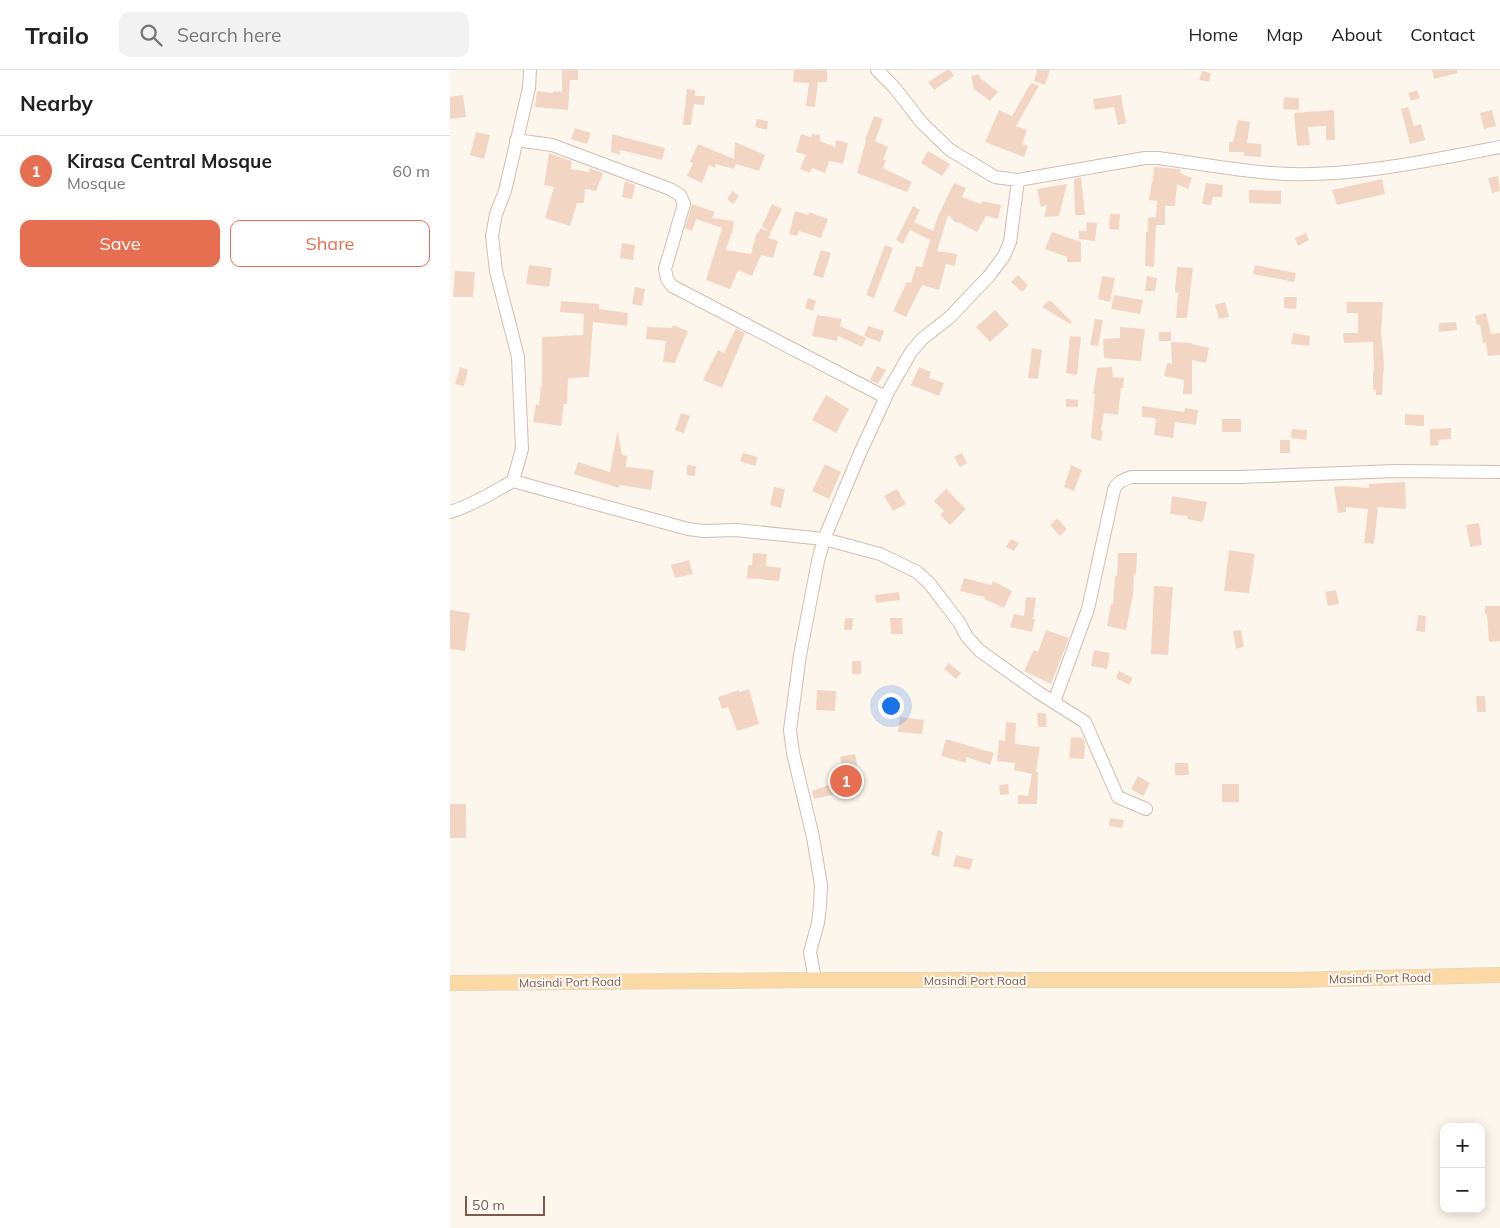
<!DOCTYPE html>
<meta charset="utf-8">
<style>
:root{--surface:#fff;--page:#f2f2f2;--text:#222;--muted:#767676;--line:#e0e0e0;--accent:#e76f51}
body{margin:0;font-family:Mulish,sans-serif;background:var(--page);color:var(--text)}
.controls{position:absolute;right:15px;bottom:15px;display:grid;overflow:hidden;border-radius:10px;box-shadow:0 2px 12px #0003}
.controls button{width:45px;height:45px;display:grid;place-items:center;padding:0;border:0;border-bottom:1px solid var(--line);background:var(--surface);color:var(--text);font:25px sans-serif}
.scale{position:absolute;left:15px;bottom:12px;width:80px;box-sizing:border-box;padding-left:5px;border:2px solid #7a5c4d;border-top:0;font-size:14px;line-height:18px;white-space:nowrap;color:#7a5c4d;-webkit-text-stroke:4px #fffaf3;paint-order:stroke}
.you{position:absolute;left:440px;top:635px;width:18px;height:18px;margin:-12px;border:4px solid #fff;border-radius:50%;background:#1a73e8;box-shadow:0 0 0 8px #1a73e833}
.badge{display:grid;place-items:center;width:32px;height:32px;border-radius:50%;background:var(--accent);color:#fff;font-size:16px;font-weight:700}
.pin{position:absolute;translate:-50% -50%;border:2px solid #fff;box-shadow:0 1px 5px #0006}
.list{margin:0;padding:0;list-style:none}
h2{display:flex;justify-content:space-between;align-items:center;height:65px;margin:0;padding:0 20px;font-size:21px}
h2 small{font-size:16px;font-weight:400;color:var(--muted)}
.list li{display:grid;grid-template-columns:32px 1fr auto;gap:15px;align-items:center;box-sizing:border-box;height:70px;padding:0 20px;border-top:1px solid var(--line)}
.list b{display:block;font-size:19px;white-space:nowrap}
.list p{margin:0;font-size:16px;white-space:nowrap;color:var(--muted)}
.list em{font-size:16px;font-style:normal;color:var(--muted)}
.actions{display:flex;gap:10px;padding:15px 20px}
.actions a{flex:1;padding:11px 0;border:1px solid var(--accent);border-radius:10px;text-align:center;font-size:18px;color:var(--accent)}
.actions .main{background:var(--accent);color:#fff}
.icon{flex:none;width:28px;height:28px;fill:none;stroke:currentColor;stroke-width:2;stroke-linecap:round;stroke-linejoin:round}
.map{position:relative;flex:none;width:1050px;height:1158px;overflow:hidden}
header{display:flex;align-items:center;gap:30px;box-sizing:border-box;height:70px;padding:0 25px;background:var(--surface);border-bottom:1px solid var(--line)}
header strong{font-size:24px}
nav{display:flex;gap:28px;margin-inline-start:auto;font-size:18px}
.search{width:350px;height:45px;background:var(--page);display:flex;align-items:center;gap:12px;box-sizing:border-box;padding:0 18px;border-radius:10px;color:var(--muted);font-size:19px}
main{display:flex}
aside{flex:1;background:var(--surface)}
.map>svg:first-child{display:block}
.building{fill:#f3d5c3}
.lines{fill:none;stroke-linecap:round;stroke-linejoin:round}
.minor-casing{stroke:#d1beb0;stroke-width:14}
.major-casing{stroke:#dad1cd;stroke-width:16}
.minor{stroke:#fff;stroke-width:12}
.major{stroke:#fbd9a5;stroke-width:15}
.labels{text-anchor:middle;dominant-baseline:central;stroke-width:4;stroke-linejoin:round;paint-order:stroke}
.street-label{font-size:12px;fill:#7a5c4d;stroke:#fffaf3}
</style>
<header>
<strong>Trailo</strong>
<div class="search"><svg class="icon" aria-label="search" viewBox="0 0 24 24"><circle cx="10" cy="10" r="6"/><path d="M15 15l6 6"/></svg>Search here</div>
<nav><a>Home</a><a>Map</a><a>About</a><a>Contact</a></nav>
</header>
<main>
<aside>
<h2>Nearby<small></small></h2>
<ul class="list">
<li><span class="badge">1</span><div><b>Kirasa Central Mosque</b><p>Mosque</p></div><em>60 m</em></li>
</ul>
<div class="actions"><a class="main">Save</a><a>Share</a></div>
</aside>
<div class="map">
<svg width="1050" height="1158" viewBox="0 0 1050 1158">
<rect width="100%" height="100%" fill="#fdf6ec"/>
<path class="building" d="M112,0H128V10H120L118,40L85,37L87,21L103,23V21L112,22Z
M344,0H377V12H368L365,37L356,36L359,13L343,12Z
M497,0H500L504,6L484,20L478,12Z
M587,0H600L595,15L584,11Z
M982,0H1007V3L984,9Z
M752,1L761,3L759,12L749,10Z
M529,4L530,8L548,22L540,31L524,19L521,6Z
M581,13L589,16L566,56L577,60L572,74L578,76L574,87L535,72L549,40L562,46Z
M237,19L245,20V26H255L254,35L244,34L241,55H233Z
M967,20L970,28L961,31L958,23Z
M13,25L16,47L0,49V27Z
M671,25L676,53L668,55L664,37L645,40L643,29Z
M834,27L849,28V40L833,39Z
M958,37L964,56L971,54L975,70L960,74L951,39Z
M884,40L885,70H876V56L858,57L860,75L847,76L844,43Z
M1042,40L1046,56L1034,59L1030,43Z
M424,46L433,49L425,71L438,77L433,90H436L433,98L462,112L457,122L407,103L416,70H415Z
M307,49L318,51L317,60L305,57Z
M788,50L800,52L797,73L811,74V87L794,86V82H779V72H783Z
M125,58L141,63L137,74L121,69Z
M26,62L40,65L34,89L20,85Z
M162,64L215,78L212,90L170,80V85L161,82Z
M351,64L361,67L362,64L370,65V71L385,77L386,70L398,73L393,94L379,91L375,103L362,98L360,103L350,99L356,85L346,82Z
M285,72L315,85L309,101L286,94L284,99L266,94L265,98L259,95L252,113L237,106L243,93L240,92L248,74L284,89Z
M478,81L500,94L492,106L471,93Z
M99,83L121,91V99L139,102L140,98L153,103L146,121L135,119L134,133H127L120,156L95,148L104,117L94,115Z
M704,97L730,99V103L742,108L738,119L727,114L725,136H715V155H706L704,197L695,196L696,162H698V148L706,147L707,131L699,130L702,111H703Z
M1048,106L1050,121L1042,123L1038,108Z
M631,107L635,145H625L624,109Z
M932,109L935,124L887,135L882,120Z
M175,111L185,115L182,129L172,127Z
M504,113L516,118L512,127L531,134L532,131L551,135L548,149L536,146L527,162L508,152L506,153L498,145L487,181L507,184L505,196L496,194L489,220L472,215L456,247L443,241L457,212L461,213L466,196L472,197L480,170L460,160L453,174L446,170L463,136L470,140L464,152L483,161L488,146Z
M756,113L773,115L772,127H763L761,135L752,134Z
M617,114L609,146L594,147L597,135L591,137L587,119Z
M799,120L831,121V134L799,133Z
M283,121L289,126L283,134L278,130V127Z
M242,134L265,142L262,148L284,151L282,164H281L276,180L301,184L306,165L311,158L320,162L312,156L322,134L332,139L318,168L328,171L323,188L311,185L302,206L288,200L280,219L256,210L272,158L246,149L242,161L235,158Z
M345,141L358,145L359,142L378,149L371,168L349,161L347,166L339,164Z
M660,144H670L669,160L659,159Z
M637,152L647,153L645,171L629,169V161H636Z
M602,162L631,172V192H617V187L595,179Z
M856,163L859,170L848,176L845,168Z
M172,173L185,175L183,190L170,188Z
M435,175L443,178L424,228L416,225Z
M371,180L381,183L373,208L363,205Z
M79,195L102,198L99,217L76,214Z
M805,195L846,203L844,212L803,204Z
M727,197L743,198L737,248H726L728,223L725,222Z
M5,201L25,202L23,227H3Z
M568,205L578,215L572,222L561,212Z
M652,206L665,208L660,232L648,229Z
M697,206L707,208L705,221H695Z
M185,217L195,219L192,236L182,234Z
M664,225L693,230L690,244L661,239Z
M834,227H847L846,239L834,238Z
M358,228L366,231L363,241L355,238Z
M600,230L622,252L620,254L592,237Z
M111,231L149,234V239L178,243L177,256L143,252L139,307L118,308L117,334H114L111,356L83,352L86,334L89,335L91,316H92V267L133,265L134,244L110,242Z
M775,232L779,247L769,249L765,235Z
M897,232H933L931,261L934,294L932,325H926V320H923V301H924L923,272L894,273L893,263H908V243H897Z
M545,240L559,255L540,272L526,257Z
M1036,243L1041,264L1050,263V285L1038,286L1036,273H1033L1030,255H1027L1025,246Z
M367,245L392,249L390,256L416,268L412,277L388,266L387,271L362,266Z
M645,249L653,250L648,276L640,275Z
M1006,252L1007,260L989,262V253Z
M223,255L238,261L225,293L213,292L216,271L196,269L197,257L222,258Z
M418,256L434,261L430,272L414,266Z
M670,257L695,259L691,291L654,288L653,269L670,268Z
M286,258L295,263L272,318L253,310L268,280L274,283Z
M709,262H721V271H709Z
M843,263L860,266L859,276L841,274Z
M620,266L631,267L627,305L616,303Z
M721,272L742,273V274L759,278L756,293L742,290V324H733L734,310L714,306L717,293L722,294Z
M582,278L592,280L588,309L578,308Z
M427,296L436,300L428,314L420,310Z
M10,297L18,300L14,316L5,314Z
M469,297L481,302L479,308L494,313L489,326L461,315Z
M662,297L663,307L674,308L673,318H671L668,345L654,343L651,361H653L651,371L641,368L645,324H643L647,298Z
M376,325L399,339L386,363L362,350Z
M616,329L628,330V337H616Z
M692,336L734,342L735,338L748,340L746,355L725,352L723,368L704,365L706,349H704V348L692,347Z
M231,343L240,346L234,363L225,360Z
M955,344L974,345V356L955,355Z
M772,349H791V362H772Z
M1001,358V369L988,370L989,375L980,376V359Z
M842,359L857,360L856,370L841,368Z
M167,363H168L172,385L177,386L176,397L204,400L201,420L170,415L169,418L124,404L128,392L160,402Z
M830,370H840V383H830Z
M293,383L308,387L305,396L290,391Z
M512,383L517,393L510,397L504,387Z
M375,394L391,402L379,429L362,421Z
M237,395L246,396L245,406L237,405Z
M621,395L632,400L624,421L614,417Z
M955,412L956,439L928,437L924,474L914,473L918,439L896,437V442L888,443L884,417L892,416L919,418V414Z
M324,417L335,419L331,438L320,435Z
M447,419L456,434L443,441L434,426Z
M496,419L516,439L500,455L490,445L494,441L484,431Z
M722,426L757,432L753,452L737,449L738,446L720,444Z
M607,448L617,459L610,466L600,455Z
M1029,453L1032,475L1020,477L1016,455Z
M561,469L569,473L564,481L556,477Z
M779,480L805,484L799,523L774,521Z
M303,483L317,484L316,496L331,498L329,511L297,508L298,495H302Z
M668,483H687L686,504H684L683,525L676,560L657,556L661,534H663L665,506H667Z
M239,490L243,504L225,508L221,495Z
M514,508L541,515L543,511L562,521L554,538L534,529L535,527L510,521Z
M704,516L723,517L718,585L701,584Z
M886,520L889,534L878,536L875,522Z
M449,522L450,530L426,533L425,525Z
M576,527L586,528L583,549H585L582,562L560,557L564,544L574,546Z
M1035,536H1050V571L1039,572L1037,544H1035Z
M0,540L20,543L15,581L0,579Z
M968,545L976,546L975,562L966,561Z
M395,548H403L402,560H394Z
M440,548H452L453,564H441Z
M596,560L619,568L601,614L574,601L584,580L588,582Z
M791,560L794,577L786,579L783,561Z
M644,580L660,583L657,599L641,596Z
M402,591H411V604H402Z
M499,593L511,603L506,609L494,599Z
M669,601L683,608L679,615L666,608Z
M299,619L309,654L287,661L278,637L272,639L268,627L289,620V622Z
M367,620L386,621L385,641L366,640Z
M1026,626H1035L1036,642H1027Z
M587,643H596L597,657H588Z
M450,647L474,650L472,664L448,662Z
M556,652L566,653L565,674L590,677L586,702H588L587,734H568V725L578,726L582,704L564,700L565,693L547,691L549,670L555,671Z
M621,667L633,668L635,673L634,689L619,688Z
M496,669L544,683L540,695L516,687V693L491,686Z
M405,684L411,716L396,719L393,720L394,722L364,729L362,721L394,710L390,687Z
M725,693H738L739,705H725Z
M688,706L700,713L693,726L681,719Z
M558,714L559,724L550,725L549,715Z
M772,714H789V732H772Z
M0,734H16V768H0Z
M660,748L674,750L672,758L659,756Z
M488,760L493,762L489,787L481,785Z
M506,785L523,789L520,800L503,796Z"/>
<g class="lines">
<g class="minor-casing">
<path id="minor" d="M427,0L444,17L472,53L500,80L545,107L568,110L695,88H708C745,93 783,100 821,103C893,109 979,91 1050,77
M66,70L102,75L220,119L230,125L234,134L215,199L217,209L222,216L435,327
M63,411L238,459L254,461L286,460L374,469L430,484L467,502L479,513L509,552L517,567L530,581L589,623L635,652L668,727L696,739
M0,442C23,435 43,422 63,411L72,379L68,287L46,201L42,166L46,144L55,121L79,18L80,0
M604,632L638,539L664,420C667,412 673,410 681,407H791L945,401L1050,402
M365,910L360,882L368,853L370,836L371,815L363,767L343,683L340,660L350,585L368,491L374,469L410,383L439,320L461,282L472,269L500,247L518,228L539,206L554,186L560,172L568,110"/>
</g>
<g class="major-casing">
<path id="major" d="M0,913L365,910H844L1050,905"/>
</g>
<use href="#minor" class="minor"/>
<use href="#major" class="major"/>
</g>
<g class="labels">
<g class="street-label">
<text transform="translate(930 908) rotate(-1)">Masindi Port Road</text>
<text x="525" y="910">Masindi Port Road</text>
<text transform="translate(120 912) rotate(-1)">Masindi Port Road</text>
</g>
</g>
</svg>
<div class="controls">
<button>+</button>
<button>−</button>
</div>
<div class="scale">50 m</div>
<div class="you"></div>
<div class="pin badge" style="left:396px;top:711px">1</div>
</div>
</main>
